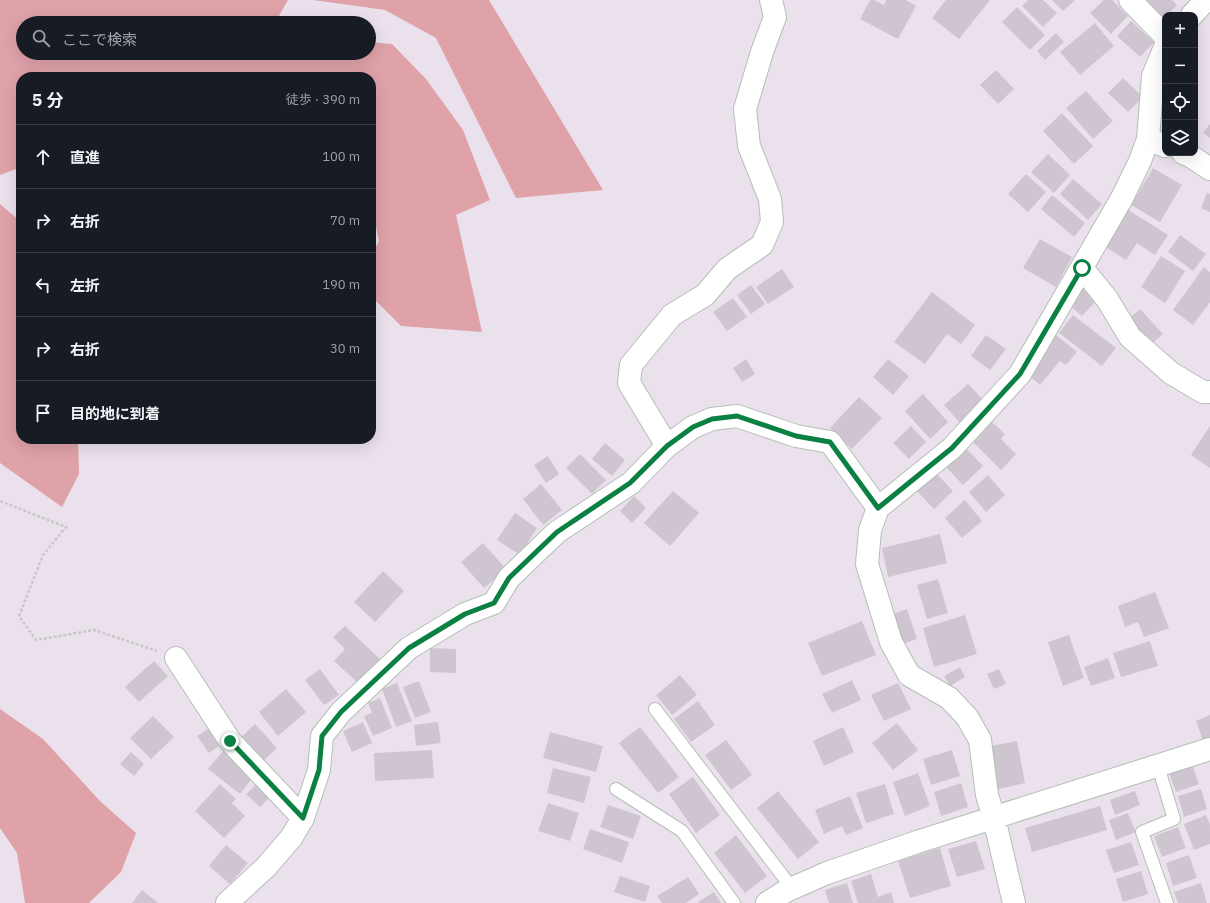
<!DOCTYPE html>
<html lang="ja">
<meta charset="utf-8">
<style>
:root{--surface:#171b24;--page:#242831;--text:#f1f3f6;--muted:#9ea1a6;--line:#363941}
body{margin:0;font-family:"IBM Plex Sans","Noto Sans JP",sans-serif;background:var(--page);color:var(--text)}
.controls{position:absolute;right:12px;top:12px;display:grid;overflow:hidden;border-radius:8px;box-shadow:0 4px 16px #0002}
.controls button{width:36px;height:36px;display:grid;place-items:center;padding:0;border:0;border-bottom:1px solid var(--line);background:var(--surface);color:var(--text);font:20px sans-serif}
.stop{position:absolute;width:12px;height:12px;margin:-9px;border:3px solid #0b8043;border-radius:50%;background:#fff}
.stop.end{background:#0b8043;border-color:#fff;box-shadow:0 1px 4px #0008}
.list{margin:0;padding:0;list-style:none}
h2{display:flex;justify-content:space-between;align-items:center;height:52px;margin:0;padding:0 16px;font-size:17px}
h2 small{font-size:13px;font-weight:400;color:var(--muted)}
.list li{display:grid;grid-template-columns:26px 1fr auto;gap:12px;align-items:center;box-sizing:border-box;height:64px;padding:0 16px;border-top:1px solid var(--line)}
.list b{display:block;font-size:15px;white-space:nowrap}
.list em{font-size:13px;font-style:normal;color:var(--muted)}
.icon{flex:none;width:22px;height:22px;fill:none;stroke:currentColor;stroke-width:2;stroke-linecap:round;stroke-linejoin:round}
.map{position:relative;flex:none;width:1210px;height:903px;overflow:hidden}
.search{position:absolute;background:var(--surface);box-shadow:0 4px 16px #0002;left:16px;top:16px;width:360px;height:44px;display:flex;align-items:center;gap:10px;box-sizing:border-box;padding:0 14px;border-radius:22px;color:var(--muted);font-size:15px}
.panel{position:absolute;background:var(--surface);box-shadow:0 4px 16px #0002;left:16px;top:72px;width:360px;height:372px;border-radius:16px}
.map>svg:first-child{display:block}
.green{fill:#dfa2a9}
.building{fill:#cfc5d0}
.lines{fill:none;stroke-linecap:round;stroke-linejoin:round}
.lane-casing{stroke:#b4bfb5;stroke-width:14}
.street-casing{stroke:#b4bfb5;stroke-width:24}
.path{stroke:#c8c8c8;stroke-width:2.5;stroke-dasharray:3 2;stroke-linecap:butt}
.lane{stroke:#fff;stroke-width:12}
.street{stroke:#fff;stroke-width:22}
.route{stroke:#0b8043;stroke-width:5}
</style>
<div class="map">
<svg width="1210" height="903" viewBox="0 0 1210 903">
<rect width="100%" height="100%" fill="#ebe1ed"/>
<path class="green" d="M0,0H288L275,23H23V53H369V42L392,44L426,79L463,130L490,200L456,215L482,332L401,326L371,296V253L379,242L371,200V77H21V172L16,169L0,175Z
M313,0H489L603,190L516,198L436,38L385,10Z
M0,204L21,222V439H78L79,474L62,507L0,463Z
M0,709L43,739L100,801L136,833L121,872L89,903H25L17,853L0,828Z"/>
<path class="building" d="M870,0H874L884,5L886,0H906L916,6L898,39L860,19Z
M946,0H990L959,39L932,18Z
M1028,0H1043L1057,13L1043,27L1022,6Z
M1052,0H1075L1063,11Z
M1104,0H1112L1128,16L1111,34L1090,13Z
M1139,0H1172L1177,5L1167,15H1165V17L1161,21Z
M1017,7L1045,35L1030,50L1002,22Z
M1131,21L1154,42L1140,57L1117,36Z
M1095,23L1114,46L1080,75L1060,52Z
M1056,33L1064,42L1045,60L1037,51Z
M996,70L1014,89L998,104L980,85Z
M1123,78L1143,97L1128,112L1108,93Z
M1086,91L1113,121L1093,139L1066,108Z
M1062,113L1093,146L1074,164L1043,131Z
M1210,124V138L1203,133Z
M1048,154L1070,175L1054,193L1031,172Z
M1153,168L1182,185L1160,222L1131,205Z
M1026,174L1046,192L1028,212L1008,194Z
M1073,179L1102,204L1088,220L1060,194Z
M1207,193L1210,194V212L1201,208Z
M1052,195L1085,223L1074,237L1041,209Z
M1127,209L1168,235L1155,255L1137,243L1126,260L1104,246Z
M1180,235L1206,254L1193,271L1168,252Z
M1040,239L1072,257L1056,287L1023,268Z
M1161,256L1185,271L1165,303L1141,287Z
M1204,267L1210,272V302L1193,325L1173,310Z
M782,269L794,287L768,304L756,287Z
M751,285L765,304L751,314L737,295Z
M1083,287L1097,300L1082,316L1068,304Z
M932,292L975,325L961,344L947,334L925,364L894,342Z
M733,298L747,317L727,331L713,312Z
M1140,309L1163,334L1148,347L1126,321Z
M1073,315L1116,348L1102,366L1059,333Z
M986,335L1006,349L990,370L971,356Z
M1056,335L1077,352L1066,365L1060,361L1040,385L1025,372Z
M746,359L755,374L742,382L733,368Z
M888,359L909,376L893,395L873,377Z
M968,384L985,402L961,424L944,405Z
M923,394L948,422L930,439L905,411Z
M859,397L882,418L852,449L830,428Z
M992,422L1005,434L1001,439L1016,454L1001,470L973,442Z
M911,426L926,442L909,459L893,443Z
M1210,426V468L1191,455Z
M605,443L625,460L612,476L592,459Z
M965,447L983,466L963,485L945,466Z
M580,454L606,480L592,494L566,468Z
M548,456L559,474L546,483L534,465Z
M936,473L953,491L934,509L917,491Z
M988,475L1005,495L986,512L969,492Z
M541,484L562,510L543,525L523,499Z
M673,491L699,513L670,546L644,523Z
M634,496L646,508L632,523L620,511Z
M965,500L982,521L962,538L945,518Z
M515,513L537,528L520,555L497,540Z
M940,534L947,563L888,577L882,548Z
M483,543L506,569L484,588L461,562Z
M383,571L404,591L375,622L354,602Z
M938,579L948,613L927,619L917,585Z
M1155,592L1169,628L1144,637L1138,622L1125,627L1118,606Z
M907,609L917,639L899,645L890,615Z
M965,615L977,654L934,667L923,628Z
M862,621L876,655L822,676L808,643Z
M345,626L380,659L358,683L334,661L345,649L333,637Z
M1069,635L1084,678L1063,686L1048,642Z
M1150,641L1158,666L1121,677L1113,653Z
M430,648L456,649V673L430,672Z
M1108,658L1115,678L1091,686L1084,667Z
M154,661L168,676L139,702L125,687Z
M960,667L965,677L950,686L944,676Z
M320,669L339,695L324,705L305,680Z
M999,669L1006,684L994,689L987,674Z
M680,675L697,695L672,715L656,695Z
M852,680L861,700L832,713L822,694Z
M419,681L431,712L415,718L403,687Z
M397,683L412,721L396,727L382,689Z
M898,683L911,709L884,721L871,695Z
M286,689L306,712L278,736L259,712Z
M380,698L392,728L373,736L364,716L372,713L368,703Z
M698,701L715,725L691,742L674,719Z
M1210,715V738L1203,741L1196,721Z
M153,716L174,737L151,759L130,738Z
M363,722L372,743L352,752L343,731Z
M438,722L441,743L416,746L414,725Z
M897,723L918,750L893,770L872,743Z
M255,724L277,748L261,763L239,739Z
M211,727L222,744L209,753L197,736Z
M640,727L679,777L658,793L619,743Z
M843,727L854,752L824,766L813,741Z
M550,732L603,746L596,772L543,758Z
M726,740L752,775L731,790L705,755Z
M1017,741L1025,783L994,790L985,747Z
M432,750L434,778L375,781L374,753Z
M952,750L960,776L931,785L923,759Z
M223,751L254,776L240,794L208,769Z
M131,752L144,764L134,776L120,764Z
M1192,765L1199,784L1176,792L1169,773Z
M553,768L591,777L584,803L547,793Z
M918,773L930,806L905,816L893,782Z
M693,777L720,815L696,833L669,794Z
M259,782L272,795L260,807L246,794Z
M961,783L968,807L941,816L934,792Z
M220,784L236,799L232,803L245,816L224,838L195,811Z
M885,784L894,814L866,823L856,793Z
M1201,789L1207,809L1184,817L1178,796Z
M778,791L819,842L798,859L757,808Z
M1135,791L1140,805L1115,815L1110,800Z
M850,796L863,828L846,835L842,826L824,834L815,810Z
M548,803L579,813L570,841L538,831Z
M608,805L641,816L633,839L600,827Z
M1100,806L1107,830L1032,852L1025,828Z
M1128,813L1136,832L1116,840L1109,820Z
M1206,815L1210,825V844L1194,850L1184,824Z
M1178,827L1186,848L1162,857L1154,836Z
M590,829L629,842L622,863L583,849Z
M736,835L767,876L745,893L714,853Z
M976,841L985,869L957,877L948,849Z
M1131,842L1139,865L1114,873L1106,850Z
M226,845L248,863L230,884L209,866Z
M940,848L951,886L910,898L898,861Z
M1189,855L1197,878L1173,886L1166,863Z
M1141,871L1148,894L1123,902L1116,879Z
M871,874L878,897L891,892L894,903H858L851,881Z
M620,876L650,886L645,902L614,892Z
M688,877L699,894L686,903H662L657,896Z
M847,883L853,903H829L825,890Z
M1201,883L1207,903H1178L1174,892Z
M142,890L158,903H132Z
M714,892L721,903H699L698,902Z"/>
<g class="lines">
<g class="lane-casing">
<path id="lane" d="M655,709L792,888
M1158,766L1174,819L1142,832L1167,903
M616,789L682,831L734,903"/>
</g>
<g class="street-casing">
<path id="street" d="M1130,0L1165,36
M1192,15L1206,0
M1148,139L1165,146
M1183,153L1192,157L1210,169
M1082,268L1107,299L1130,337L1171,373L1203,392H1210
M667,446L629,383L631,365L672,315L705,295L727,269L762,245L772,222L770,199L749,146L745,109L762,52L775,17L771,0
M176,658L230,741L303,818
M227,903L266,867L291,838L303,818L319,770L322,736L341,712L409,648L465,614L494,603L509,578L557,532L631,483L667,446L693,427L712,419L737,416L796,436L830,442L878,508
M767,903L786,891L827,873L917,842L1210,749
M1014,903L994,818L987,795L980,740L967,717L949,698L909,675L891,642L867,564L870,530L878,508L952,448L1020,374L1122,198L1140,161L1148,139L1153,76L1165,47"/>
</g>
<path class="path" d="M0,501L66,527L43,555L19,616L36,640L94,630L157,651"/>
<use href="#lane" class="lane"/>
<use href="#street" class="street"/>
</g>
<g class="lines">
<path class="route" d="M230,741L303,818L319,770L322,736L341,712L409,648L465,614L494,603L509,578L557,532L630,483L667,446L693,427L712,419L737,416L796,436L830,442L878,508L952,448L1020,374L1082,268"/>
</g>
</svg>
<div class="controls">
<button>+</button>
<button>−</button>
<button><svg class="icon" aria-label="locate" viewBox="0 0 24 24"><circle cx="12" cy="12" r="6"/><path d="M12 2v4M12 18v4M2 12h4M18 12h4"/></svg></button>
<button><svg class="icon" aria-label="layers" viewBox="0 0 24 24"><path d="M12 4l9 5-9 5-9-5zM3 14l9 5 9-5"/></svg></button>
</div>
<div class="stop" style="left:1082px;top:268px"></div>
<div class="stop end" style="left:230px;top:741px"></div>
<div class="search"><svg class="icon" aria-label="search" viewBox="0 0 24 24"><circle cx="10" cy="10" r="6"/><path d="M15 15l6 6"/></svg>ここで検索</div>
<section class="panel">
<h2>5 分<small>徒歩 · 390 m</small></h2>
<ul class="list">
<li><svg class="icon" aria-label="ahead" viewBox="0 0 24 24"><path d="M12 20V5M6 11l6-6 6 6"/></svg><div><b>直進</b></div><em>100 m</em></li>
<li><svg class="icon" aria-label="right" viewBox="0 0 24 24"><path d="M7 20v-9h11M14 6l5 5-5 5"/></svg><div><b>右折</b></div><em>70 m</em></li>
<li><svg class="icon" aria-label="left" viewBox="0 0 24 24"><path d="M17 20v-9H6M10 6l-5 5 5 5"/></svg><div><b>左折</b></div><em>190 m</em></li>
<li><svg class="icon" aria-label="right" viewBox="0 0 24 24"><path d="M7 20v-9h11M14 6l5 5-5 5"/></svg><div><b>右折</b></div><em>30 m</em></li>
<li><svg class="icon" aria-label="arrive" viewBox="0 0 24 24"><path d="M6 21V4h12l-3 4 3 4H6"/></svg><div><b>目的地に到着</b></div></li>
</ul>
</section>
</div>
